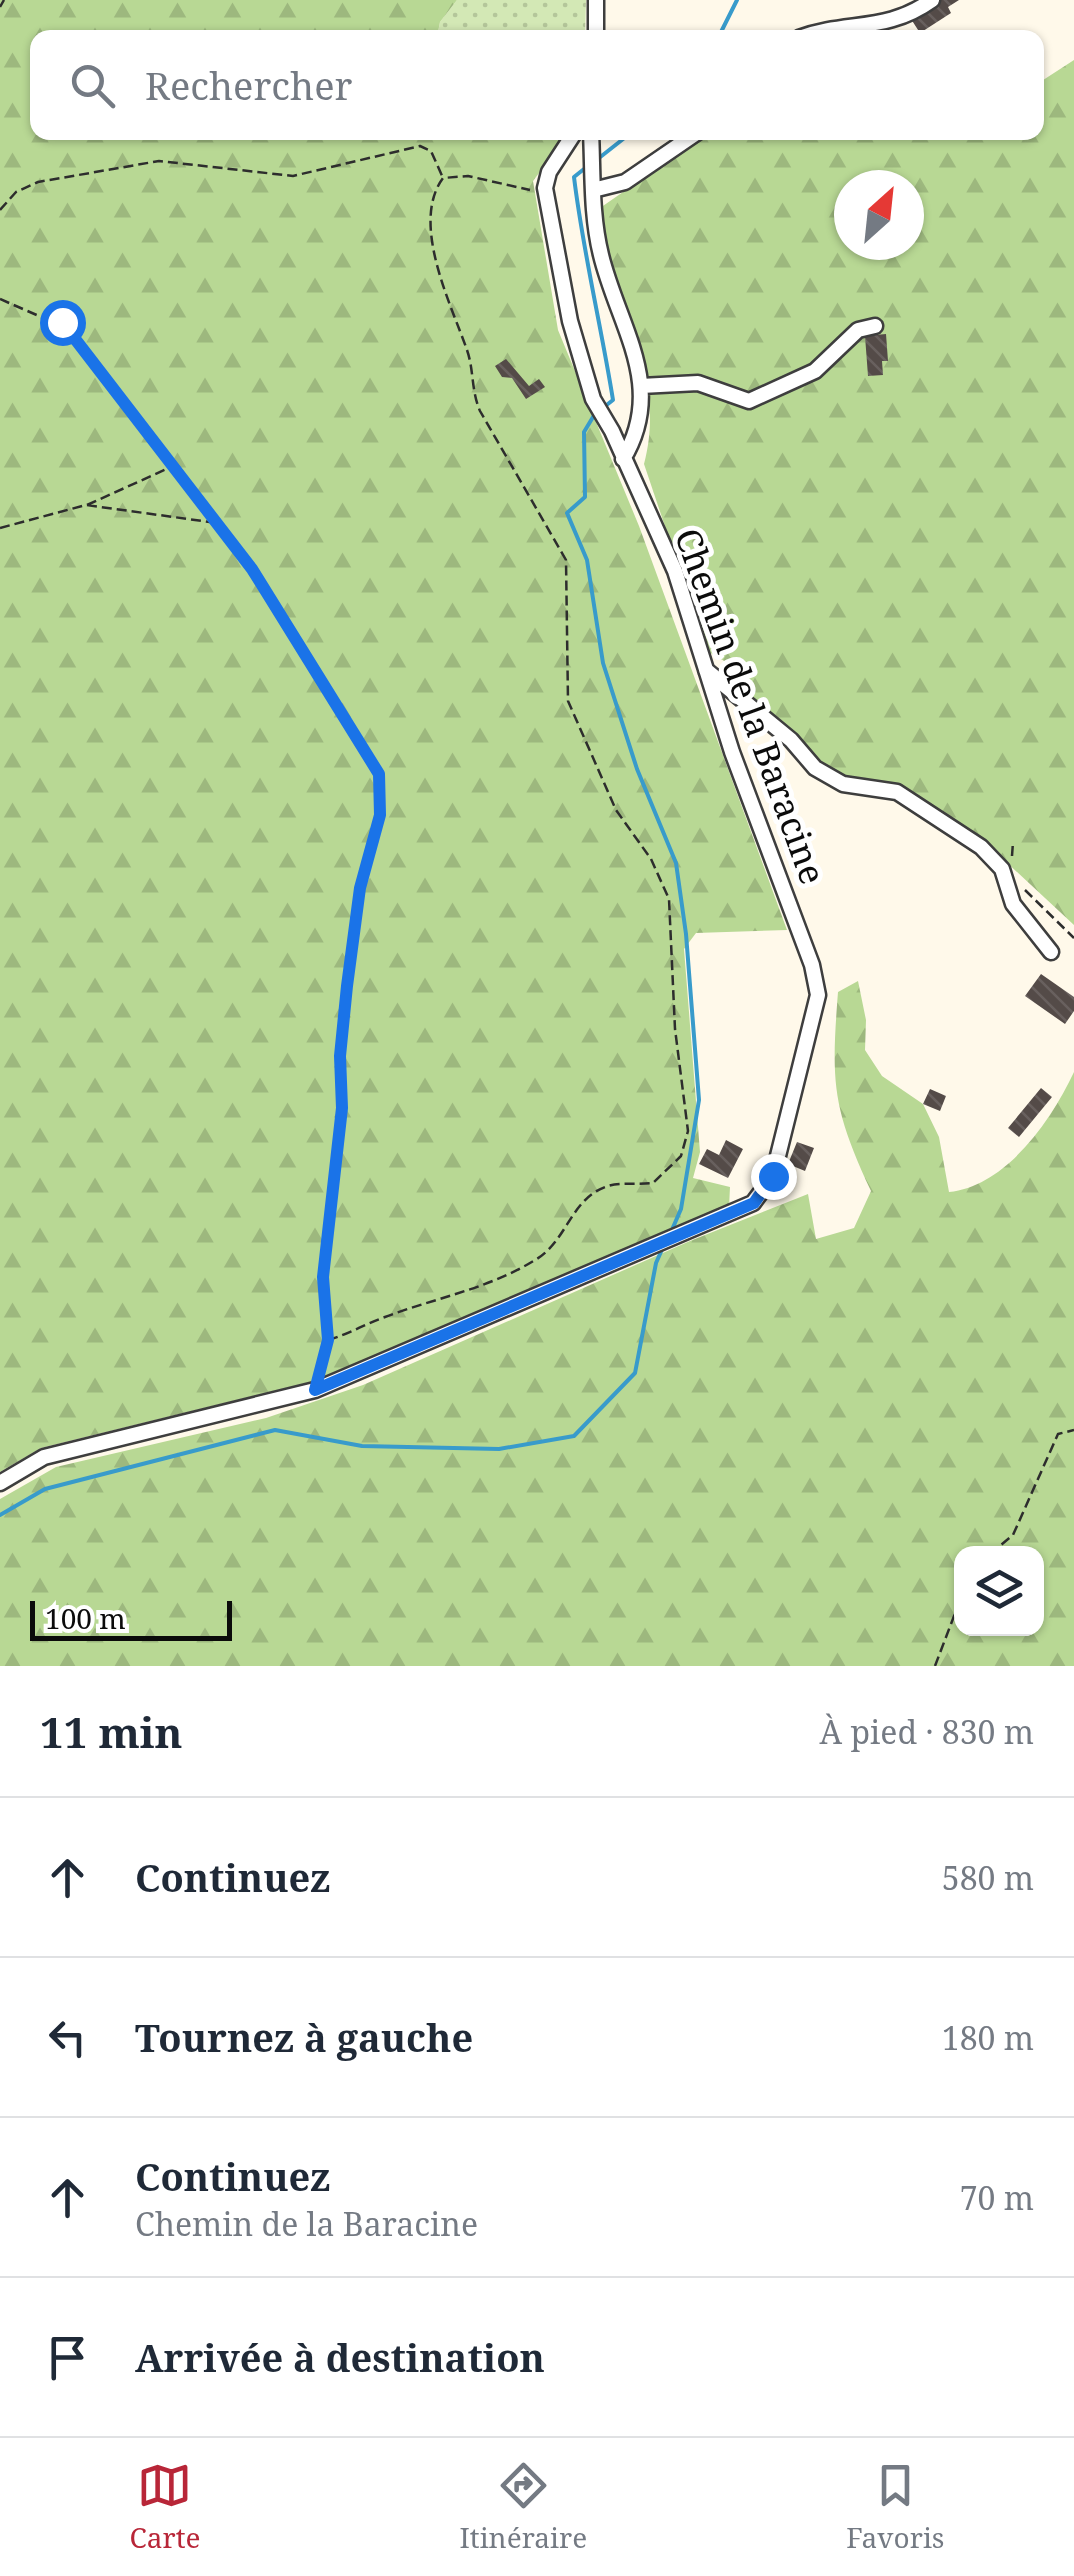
<!DOCTYPE html>
<html lang="fr">
<meta charset="utf-8">
<style>
:root{--surface:#fff;--page:#f6f6f7;--text:#1f2937;--muted:#747a83;--line:#e0e1e3;--accent:#b82638}
body{margin:0;font-family:"Noto Serif",serif;background:var(--page);color:var(--text)}
.controls{position:absolute;right:30px;bottom:30px;display:grid;overflow:hidden;border-radius:20px;box-shadow:0 2px 8px #0004}
.controls button{width:90px;height:90px;display:grid;place-items:center;padding:0;border:0;border-bottom:2px solid var(--line);background:var(--surface);color:var(--text);font:50px sans-serif}
.compass{position:absolute;left:834px;top:170px;width:90px;height:90px;border-radius:50%;background:var(--surface);box-shadow:0 2px 8px #0004;rotate:27deg}
.scale{position:absolute;left:30px;bottom:25px;width:202px;box-sizing:border-box;padding-left:10px;border:5px solid #0b0b0b;border-top:0;font-size:28px;line-height:35px;white-space:nowrap;color:#0b0b0b;-webkit-text-stroke:8px #fff;paint-order:stroke}
.stop{position:absolute;width:30px;height:30px;margin:-22px;border:8px solid #1a73e8;border-radius:50%;background:#fff}
.stop.end{background:#1a73e8;border-color:#fff;box-shadow:0 2px 10px #0008}
.list{margin:0;padding:0;list-style:none}
h2{display:flex;justify-content:space-between;align-items:center;height:130px;margin:0;padding:0 40px;font-size:42px}
h2 small{font-size:32px;font-weight:400;color:var(--muted)}
.list li{display:grid;grid-template-columns:65px 1fr auto;gap:30px;align-items:center;box-sizing:border-box;height:160px;padding:0 40px;border-top:2px solid var(--line)}
.list b{display:block;font-size:38px;white-space:nowrap}
.list p{margin:0;font-size:32px;white-space:nowrap;color:var(--muted)}
.list em{font-size:32px;font-style:normal;color:var(--muted)}
.icon{flex:none;width:55px;height:55px;fill:none;stroke:currentColor;stroke-width:2;stroke-linecap:round;stroke-linejoin:round}
.map{position:relative;flex:none;width:1074px;height:1666px;overflow:hidden}
.search{position:absolute;background:var(--surface);box-shadow:0 2px 8px #0004;left:30px;right:30px;top:30px;height:110px;display:flex;align-items:center;gap:25px;box-sizing:border-box;padding:0 35px;border-radius:20px;color:var(--muted);font-size:38px}
.sheet{height:770px;background:var(--surface)}
nav{display:flex;justify-content:space-around;align-items:center;box-sizing:border-box;height:140px;border-top:2px solid var(--line);background:var(--surface);font-size:28px;color:var(--muted)}
nav a{display:grid;justify-items:center;gap:5px}
nav .on{color:var(--accent)}
.map>svg:first-child{display:block}
.green{fill:url(#green-dots)}
.forest{fill:url(#forest-firs);fill-rule:evenodd}
.lines{fill:none;stroke-linecap:round;stroke-linejoin:round}
.stream{stroke:#389bcb;stroke-width:4}
.building{fill:url(#building-back-hatch)}
.minor-casing{stroke:#3e3e3e;stroke-width:19}
.path{stroke:#2d2d2d;stroke-width:2.5;stroke-dasharray:10 5;stroke-linecap:butt}
.minor{stroke:#fff;stroke-width:14}
.route{stroke:#1a73e8;stroke-width:12}
.labels{text-anchor:middle;dominant-baseline:central;stroke-width:10;stroke-linejoin:round;paint-order:stroke}
.street-label{font-size:35px;fill:#0b0b0b;stroke:#fff}
</style>
<div class="map">
<svg width="1074" height="1666" viewBox="0 0 1074 1666">
<defs>
<pattern id="green-dots" width="8" height="8" patternUnits="userSpaceOnUse" patternTransform="scale(2.5)"><rect width="8" height="8" fill="#d3e8b5"/><path d="M2 2h.1M6 6h.1" fill="none" stroke="#b4c69a" stroke-width="1.8" stroke-linecap="round"/></pattern>
<pattern id="forest-firs" width="22" height="20" patternUnits="userSpaceOnUse" patternTransform="scale(2.5)"><rect width="22" height="20" fill="#b8d894"/><path d="M5 1l3.5 6h-7zM16 11l3.5 6h-7z" fill="#9db87e"/></pattern>
<pattern id="building-back-hatch" width="6" height="6" patternUnits="userSpaceOnUse" patternTransform="scale(2.5)"><rect width="6" height="6" fill="#544b48"/><path d="M-1 5l2 2M0 0l6 6M5-1l2 2" fill="none" stroke="#68605e"/></pattern>
</defs>
<rect width="100%" height="100%" fill="#fff9ea"/>
<path class="green" d="M457,0H586L585,37L437,38L440,22Z"/>
<path class="forest" d="M0,0H457L440,22L437,37L38,38V132L569,133L533,181L558,330L639,526L787,930L696,933L684,949L700,1152L693,1178L730,1187L729,1208L335,1376L41,1448L0,1472Z
M1074,60V925L988,845L915,794L890,784L856,781L823,764L793,732L765,713L726,662L707,651L644,464C671,362 598,302 600,208L708,133L1036,132L1037,84ZM849,185H909V245H849Z
M858,981L866,1020L865,1050L882,1076L923,1104L939,1137L949,1192C1006,1186 1051,1121 1074,1072V1666H0V1499L56,1467L266,1418L363,1385L690,1241L808,1194L816,1239L854,1228L871,1191C832,1107 831,1083 838,992ZM962,1554H1036V1629H962Z"/>
<g class="lines">
<path class="stream" d="M718,38L737,0
M599,158L632,132
M584,169L574,177C583,252 601,325 613,400L604,407
M596,412L584,432L585,497L567,513L587,560L603,663L637,769L676,863L686,934L699,1100L681,1209L671,1232
M0,1515L45,1489L275,1430L362,1446L499,1449L574,1436L635,1373L656,1263L664,1245"/>
</g>
<path class="building" d="M940,0H959L948,7L951,13L920,33L911,19Z
M886,334L888,361H882L883,375L868,376L865,336Z
M506,359L529,386L539,379L545,387L526,399L512,378L502,377L495,366Z
M1041,974L1074,997V1011L1065,1024L1025,996Z
M1041,1088L1052,1097L1019,1137L1008,1128Z
M930,1089L946,1096L940,1111L923,1104Z
M726,1140L743,1149L728,1178L699,1164L707,1149L719,1155Z
M797,1142L814,1148L805,1171L788,1164Z"/>
<g class="lines">
<g class="minor-casing">
<path id="minor" d="M596,0V38
M799,38C847,20 886,33 932,0
M591,132C593,173 591,215 601,255C618,326 667,386 623,459
M593,190L625,182L698,132
M641,386L698,383L749,401L815,371L858,330L875,326
M706,670L791,740L815,768L843,784L897,792L981,847L1002,869L1013,904L1051,952
M0,1483L44,1457L315,1390L753,1203L773,1176L818,995L812,965L732,752L675,571L612,431L593,399L570,321L545,188L549,172L575,132"/>
</g>
<path class="path" d="M0,7L4,0
M0,210L16,192L38,182L159,161L293,176L420,146L431,151L443,178
M0,299L71,330L216,521
M87,505L171,467
M0,528L86,505L217,523L252,569L379,775L380,815L360,887L339,1056L342,1108L323,1277L328,1340L319,1374
M1012,856L1013,842
M1025,890L1074,938
M328,1340C349,1334 365,1324 385,1317C435,1298 488,1289 535,1260C568,1241 570,1198 608,1186C621,1182 638,1185 653,1183L681,1156L688,1131L675,1029L669,899L651,859L616,810L568,701L566,560L480,411C471,390 474,370 467,350C451,304 410,223 443,178L468,176L530,190
M990,1554L1013,1535L1058,1434L1074,1430
M935,1666L962,1595"/>
<use href="#minor" class="minor"/>
</g>
<g class="lines">
<path class="route" d="M62,322L252,569L379,774L380,815L360,888L347,986L340,1056L342,1108L323,1277L328,1340L315,1390L754,1203L773,1176"/>
</g>
<g class="labels">
<g class="street-label">
<text transform="translate(751 706) rotate(70)">Chemin de la Baracine</text>
</g>
</g>
</svg>
<div class="controls">
<button><svg class="icon" aria-label="layers" viewBox="0 0 24 24"><path d="M12 4l9 5-9 5-9-5zM3 14l9 5 9-5"/></svg></button>
</div>
<svg class="compass" viewBox="-18 -18 36 36"><path d="M0-13l5 13h-10z" fill="#e53935"/><path d="M0 13l5-13h-10z" fill="#747a83"/></svg>
<div class="scale">100 m</div>
<div class="stop" style="left:62px;top:322px"></div>
<div class="stop end" style="left:773px;top:1176px"></div>
<div class="search"><svg class="icon" aria-label="search" viewBox="0 0 24 24"><circle cx="10" cy="10" r="6"/><path d="M15 15l6 6"/></svg>Rechercher</div>
</div>
<section class="sheet">
<h2>11 min<small>À pied · 830 m</small></h2>
<ul class="list">
<li><svg class="icon" aria-label="ahead" viewBox="0 0 24 24"><path d="M12 20V5M6 11l6-6 6 6"/></svg><div><b>Continuez</b></div><em>580 m</em></li>
<li><svg class="icon" aria-label="left" viewBox="0 0 24 24"><path d="M17 20v-9H6M10 6l-5 5 5 5"/></svg><div><b>Tournez à gauche</b></div><em>180 m</em></li>
<li><svg class="icon" aria-label="ahead" viewBox="0 0 24 24"><path d="M12 20V5M6 11l6-6 6 6"/></svg><div><b>Continuez</b><p>Chemin de la Baracine</p></div><em>70 m</em></li>
<li><svg class="icon" aria-label="arrive" viewBox="0 0 24 24"><path d="M6 21V4h12l-3 4 3 4H6"/></svg><div><b>Arrivée à destination</b></div></li>
</ul>
</section>
<nav>
<a class="on"><svg class="icon" aria-label="map" viewBox="0 0 24 24"><path d="M3 6l6-2 6 2 6-2v14l-6 2-6-2-6 2zM9 4v14M15 6v14"/></svg>Carte</a>
<a><svg class="icon" aria-label="directions" viewBox="0 0 24 24"><path d="M12 3l9 9-9 9-9-9zM9 14v-3h6M13 9l2 2-2 2"/></svg>Itinéraire</a>
<a><svg class="icon" aria-label="saved" viewBox="0 0 24 24"><path d="M7 4h10v16l-5-4-5 4z"/></svg>Favoris</a>
</nav>
